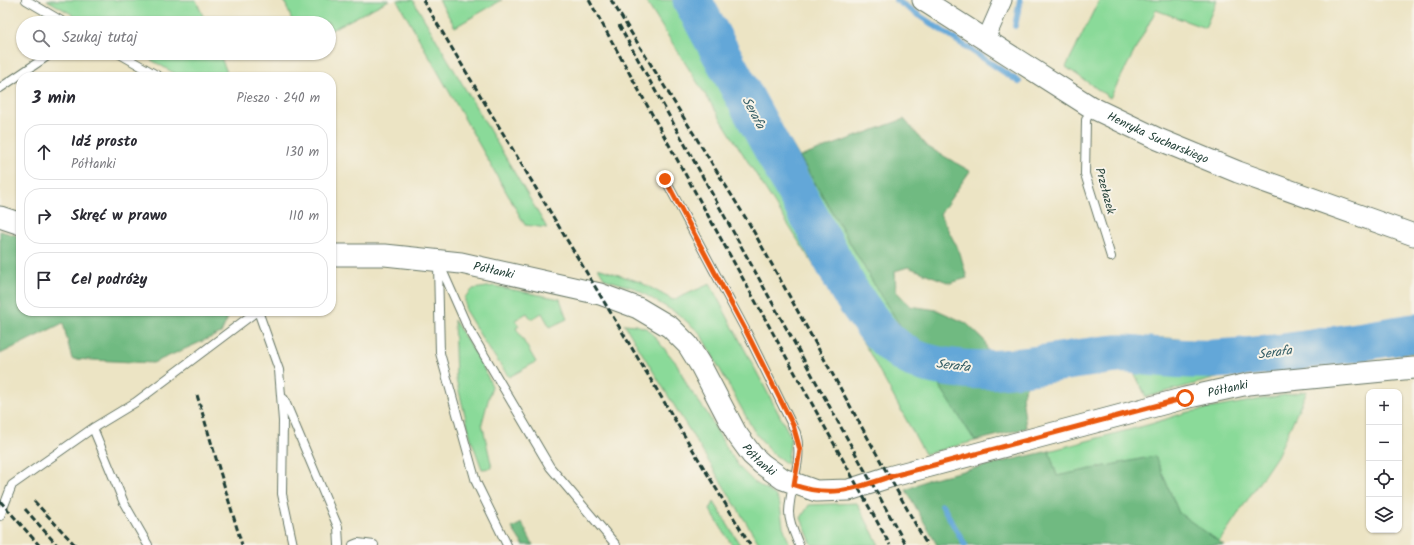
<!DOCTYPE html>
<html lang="pl">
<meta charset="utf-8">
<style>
:root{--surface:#fff;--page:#f2f2f3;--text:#2b2b33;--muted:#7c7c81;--line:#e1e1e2}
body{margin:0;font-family:Kalam,sans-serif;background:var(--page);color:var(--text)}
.controls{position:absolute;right:12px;bottom:12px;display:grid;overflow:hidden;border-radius:8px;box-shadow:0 1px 3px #0004}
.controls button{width:36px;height:36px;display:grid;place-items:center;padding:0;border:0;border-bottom:1px solid var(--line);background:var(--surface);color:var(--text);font:20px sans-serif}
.stop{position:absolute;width:12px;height:12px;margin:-9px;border:3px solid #ea580c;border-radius:50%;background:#fff}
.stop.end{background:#ea580c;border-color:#fff;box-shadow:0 1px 4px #0008}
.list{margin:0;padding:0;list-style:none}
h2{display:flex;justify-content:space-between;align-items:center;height:52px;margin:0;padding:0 16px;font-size:17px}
h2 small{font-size:13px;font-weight:400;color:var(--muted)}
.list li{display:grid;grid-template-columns:26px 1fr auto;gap:12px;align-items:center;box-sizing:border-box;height:56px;margin:0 8px 8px;padding:0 8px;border:1px solid var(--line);border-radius:16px}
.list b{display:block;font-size:15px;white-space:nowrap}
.list p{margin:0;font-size:13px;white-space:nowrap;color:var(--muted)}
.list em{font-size:13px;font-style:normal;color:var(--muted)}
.icon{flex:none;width:22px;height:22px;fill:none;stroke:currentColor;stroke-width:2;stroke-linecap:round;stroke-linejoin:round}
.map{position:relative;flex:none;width:1414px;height:545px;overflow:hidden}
.search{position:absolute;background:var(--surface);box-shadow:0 1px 3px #0004;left:16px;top:16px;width:320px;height:44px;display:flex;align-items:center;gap:10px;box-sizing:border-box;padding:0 14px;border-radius:22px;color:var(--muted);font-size:15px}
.panel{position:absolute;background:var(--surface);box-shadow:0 1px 3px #0004;left:16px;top:72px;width:320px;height:244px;border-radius:16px}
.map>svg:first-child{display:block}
.green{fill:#8ada99;stroke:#548c66}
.forest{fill:#6fba81;stroke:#477c5a}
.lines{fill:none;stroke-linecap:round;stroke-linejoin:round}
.stream{stroke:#63a7d8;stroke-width:6}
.river{stroke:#63a7d8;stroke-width:39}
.service-casing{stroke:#677766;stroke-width:10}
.minor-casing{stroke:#677766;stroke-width:19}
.tertiary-casing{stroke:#677766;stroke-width:23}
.service{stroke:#fff;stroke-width:8}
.minor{stroke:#fff;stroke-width:17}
.tertiary{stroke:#fff;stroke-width:21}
.rail{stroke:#1f3d34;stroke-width:3;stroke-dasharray:6 3;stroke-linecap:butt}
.route{stroke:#ea580c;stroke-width:5}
.labels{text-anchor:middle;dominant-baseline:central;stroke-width:4;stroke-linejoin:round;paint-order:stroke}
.street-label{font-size:12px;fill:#1f3d34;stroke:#f7f3e8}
.water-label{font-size:13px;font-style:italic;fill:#335d65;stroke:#f7f3e8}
</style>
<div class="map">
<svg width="1414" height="545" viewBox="0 0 1414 545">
<rect width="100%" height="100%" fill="#f7f3e8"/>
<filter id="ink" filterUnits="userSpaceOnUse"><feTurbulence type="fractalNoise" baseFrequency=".025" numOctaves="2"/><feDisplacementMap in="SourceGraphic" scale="8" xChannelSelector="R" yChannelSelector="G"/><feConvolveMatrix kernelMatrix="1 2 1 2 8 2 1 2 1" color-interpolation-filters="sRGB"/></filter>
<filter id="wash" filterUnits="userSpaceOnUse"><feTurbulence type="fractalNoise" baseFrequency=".012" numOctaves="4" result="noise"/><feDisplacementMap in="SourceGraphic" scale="16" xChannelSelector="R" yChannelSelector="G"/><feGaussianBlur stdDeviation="0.9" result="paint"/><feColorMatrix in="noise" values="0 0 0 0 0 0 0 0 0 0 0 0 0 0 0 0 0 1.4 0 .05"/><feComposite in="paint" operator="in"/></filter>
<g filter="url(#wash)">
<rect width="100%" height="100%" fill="#ece4c4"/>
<path class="green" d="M47,0H196L206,23H87Z
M284,0H389L329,31V23H293Z
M397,0H413L547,228L525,225Z
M439,0H502L455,27Z
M645,0H707L881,296L918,353L965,357L1121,337L1169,338L1220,344L1414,320V353L1239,372L1146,397L1132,368L1112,367L1040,378L968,383L934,377L975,441L925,454L869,352Z
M1099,0H1217L1205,28L1156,10L1110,98L1066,67Z
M139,53H219L229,77H181Z
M598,268L640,282L673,300L710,284L791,437L787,464L771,452L754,431L700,333L678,314L634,288L605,279Z
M494,286L560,299L567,319L550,327L542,313L531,319L527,313L515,320L519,326L516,328L536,362L509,377L485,343L465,310V297L473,289Z
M454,320L480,361L492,386L482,423L492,468L482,469L471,439L456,379Z
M624,324L636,325L648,329L677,364L688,387L707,413L727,449L740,468L754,482L775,495L780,505L783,526L790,545H760Z
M1307,391L1277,456L1219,542L1179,513L1155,456L1057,476L1049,451L1151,424L1184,413Z
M714,502L740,545H732L710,510Z
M857,503L879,545H812L801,518L809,505Z"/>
<path class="forest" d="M904,119L928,147L970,171L940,214L960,253L967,278L950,283L908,267L895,271L896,291L910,306L937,310L966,323L985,341L988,354L965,357L918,353L881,296L800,157Z
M0,231L21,237V311H231L221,333L153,363L72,359L63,323L0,354Z
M934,377L968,383L1030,379L1022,396L1026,428L975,441Z
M1049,451L1057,476L1155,456L1179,513L1224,545H937L906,490L929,479Z
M522,523L533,545H523L512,528Z"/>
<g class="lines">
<path class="stream" d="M896,0L1019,82
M1015,26L1020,0
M942,505L965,545"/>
<path class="river" d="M692,0L849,290C867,317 889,352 923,362C986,381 1054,360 1117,354C1127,353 1138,355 1147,356C1169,358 1192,360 1214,359C1281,356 1348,343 1414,333"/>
</g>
</g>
<g filter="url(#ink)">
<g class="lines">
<g class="service-casing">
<path id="service" d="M26,0L65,23
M118,53L160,77
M0,88L52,53
M1091,108L1086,120L1085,174L1111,257
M665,179L746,331L796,433C804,461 790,484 789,512C789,523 795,535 799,545
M439,263L467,326L550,467L616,545
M438,265L440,353L476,482L507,545
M258,311L279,370L283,421L282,494L293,545
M284,399L338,527L339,545
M93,428L124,503L148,545
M0,516L12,485L93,428L136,402L257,311
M353,545L358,543L374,545"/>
</g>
<g class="minor-casing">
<path id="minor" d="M986,39L1003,0"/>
</g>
<g class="tertiary-casing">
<g id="tertiary">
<path id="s1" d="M923,0L1091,107L1158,139L1238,172L1414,235"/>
<path d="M0,217L21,224"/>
<path id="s2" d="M331,255H385L461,263L600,294L638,308L670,327L688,345L701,366L736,433L752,455L762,464L783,479L816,491L849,490L889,477L1024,441L1185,398L1248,384L1414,368"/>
</g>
</g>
<use href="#service" class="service"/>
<use href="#minor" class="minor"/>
<use href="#tertiary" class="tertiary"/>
<path class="rail" d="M423,0L750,545
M589,0L890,545
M611,0L750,225L927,545
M619,25L906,545
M197,395L242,545
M0,501L39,545
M34,501L75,545
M25,509L57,545"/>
</g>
</g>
<g class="lines" filter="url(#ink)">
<path class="route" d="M665,179L746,331L793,425L800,450L794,485C831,498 854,489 889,477L1185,398"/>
</g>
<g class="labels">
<g class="street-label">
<text stroke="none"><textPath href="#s1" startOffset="273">Henryka Sucharskiego</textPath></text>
<text transform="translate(1105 191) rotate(75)">Przełazek</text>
<text stroke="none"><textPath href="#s2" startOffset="164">Półłanki</textPath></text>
<text stroke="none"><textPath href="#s2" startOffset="1003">Półłanki</textPath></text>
<text stroke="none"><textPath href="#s2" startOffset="512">Półłanki</textPath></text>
</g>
<g class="water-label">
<text transform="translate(753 113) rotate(62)">Serafa</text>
<text transform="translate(1275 353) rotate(-8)">Serafa</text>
<text transform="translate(953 366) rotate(7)">Serafa</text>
</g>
</g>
</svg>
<div class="controls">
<button>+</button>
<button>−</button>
<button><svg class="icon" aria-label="locate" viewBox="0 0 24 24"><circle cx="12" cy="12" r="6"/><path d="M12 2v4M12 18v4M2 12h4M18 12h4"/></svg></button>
<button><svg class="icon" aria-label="layers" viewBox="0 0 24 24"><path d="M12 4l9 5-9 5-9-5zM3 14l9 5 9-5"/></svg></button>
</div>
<div class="stop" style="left:1185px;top:398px"></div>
<div class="stop end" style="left:665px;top:179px"></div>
<div class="search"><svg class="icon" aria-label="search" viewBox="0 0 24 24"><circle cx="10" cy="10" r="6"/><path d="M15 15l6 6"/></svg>Szukaj tutaj</div>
<section class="panel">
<h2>3 min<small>Pieszo · 240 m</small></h2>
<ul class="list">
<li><svg class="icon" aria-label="ahead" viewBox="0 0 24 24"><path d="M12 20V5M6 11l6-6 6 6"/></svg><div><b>Idź prosto</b><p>Półłanki</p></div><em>130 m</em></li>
<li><svg class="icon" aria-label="right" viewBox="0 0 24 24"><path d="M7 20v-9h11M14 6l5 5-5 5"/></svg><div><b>Skręć w prawo</b></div><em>110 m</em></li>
<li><svg class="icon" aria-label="arrive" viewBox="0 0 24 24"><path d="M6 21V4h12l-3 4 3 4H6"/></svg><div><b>Cel podróży</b></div></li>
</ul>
</section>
</div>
